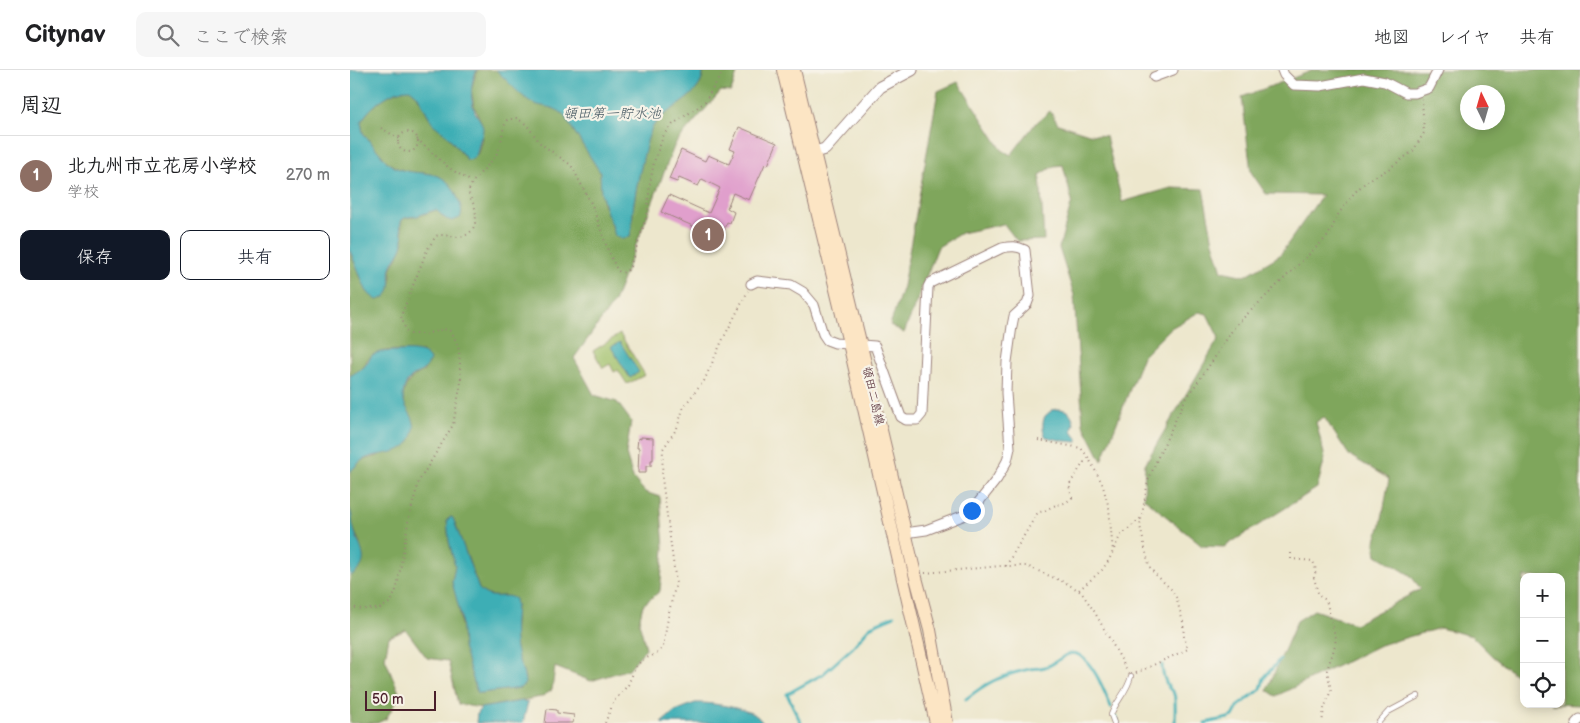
<!DOCTYPE html>
<html lang="ja">
<meta charset="utf-8">
<style>
:root{--surface:#fff;--page:#f6f6f6;--text:#202124;--muted:#757577;--line:#e0e0e0;--accent:#111827}
body{margin:0;font-family:"Balsamiq Sans","Klee One",sans-serif;background:var(--page);color:var(--text)}
.controls{position:absolute;right:15px;bottom:15px;display:grid;overflow:hidden;border-radius:10px;box-shadow:0 2px 12px #0003}
.controls button{width:45px;height:45px;display:grid;place-items:center;padding:0;border:0;border-bottom:1px solid var(--line);background:var(--surface);color:var(--text);font:25px sans-serif}
.compass{position:absolute;left:1110px;top:15px;width:45px;height:45px;border-radius:50%;background:var(--surface);box-shadow:0 2px 12px #0003;rotate:355deg}
.scale{position:absolute;left:15px;bottom:12px;width:71px;box-sizing:border-box;padding-left:5px;border:2px solid #4a1f2b;border-top:0;font-size:14px;line-height:18px;white-space:nowrap;color:#4a1f2b;-webkit-text-stroke:4px #f7f3e8;paint-order:stroke}
.you{position:absolute;left:621px;top:440px;width:18px;height:18px;margin:-12px;border:4px solid #fff;border-radius:50%;background:#1a73e8;box-shadow:0 0 0 8px #1a73e833}
.badge{display:grid;place-items:center;width:32px;height:32px;border-radius:50%;background:var(--accent);color:#fff;font-size:16px;font-weight:700}
.pin{position:absolute;translate:-50% -50%;border:2px solid #fff;box-shadow:0 1px 5px #0006}
.list{margin:0;padding:0;list-style:none}
h2{display:flex;justify-content:space-between;align-items:center;height:65px;margin:0;padding:0 20px;font-size:21px}
h2 small{font-size:16px;font-weight:400;color:var(--muted)}
.list li{display:grid;grid-template-columns:32px 1fr auto;gap:15px;align-items:center;box-sizing:border-box;height:80px;padding:0 20px;border-top:1px solid var(--line)}
.list b{display:block;font-size:19px;white-space:nowrap}
.list p{margin:0;font-size:16px;white-space:nowrap;color:var(--muted)}
.list em{font-size:16px;font-style:normal;color:var(--muted)}
.actions{display:flex;gap:10px;padding:15px 20px}
.actions a{flex:1;padding:11px 0;border:1px solid var(--accent);border-radius:10px;text-align:center;font-size:18px;color:var(--accent)}
.actions .main{background:var(--accent);color:#fff}
.icon{flex:none;width:28px;height:28px;fill:none;stroke:currentColor;stroke-width:2;stroke-linecap:round;stroke-linejoin:round}
.map{position:relative;flex:none;width:1230px;height:653px;overflow:hidden}
header{display:flex;align-items:center;gap:30px;box-sizing:border-box;height:70px;padding:0 25px;background:var(--surface);border-bottom:1px solid var(--line)}
header strong{font-size:24px}
nav{display:flex;gap:28px;margin-inline-start:auto;font-size:18px}
.search{width:350px;height:45px;background:var(--page);display:flex;align-items:center;gap:12px;box-sizing:border-box;padding:0 18px;border-radius:10px;color:var(--muted);font-size:19px}
main{display:flex}
aside{flex:1;background:var(--surface)}
.map>svg:first-child{display:block}
.green{fill:#9fbf67;stroke:#746f49}
.forest{fill:#7fa65c;stroke:#646244;fill-rule:evenodd}
.water{fill:#3daeb5;stroke:#446670}
.lines{fill:none;stroke-linecap:round;stroke-linejoin:round}
.stream{stroke:#3daeb5;stroke-width:3}
.building{fill:#e09fcc}
.service-casing{stroke:#9c837c;stroke-width:6}
.minor-casing{stroke:#9c837c;stroke-width:11}
.tertiary-casing{stroke:#9c837c;stroke-width:13}
.secondary-casing{stroke:#9c837c;stroke-width:14}
.path{stroke:#9c837c;stroke-width:2;stroke-dasharray:1 4;stroke-linecap:butt}
.service{stroke:#fff;stroke-width:4.5}
.minor{stroke:#fff;stroke-width:9}
.tertiary{stroke:#fff;stroke-width:11}
.secondary{stroke:#fce5c4;stroke-width:12}
.labels{text-anchor:middle;dominant-baseline:central;stroke-width:4.5;stroke-linejoin:round;paint-order:stroke}
.street-label{font-size:12px;fill:#4a1f2b;stroke:#f7f3e8}
.water-label{font-size:14px;font-style:italic;fill:#455862;stroke:#f7f3e8}
</style>
<header>
<strong>Citynav</strong>
<div class="search"><svg class="icon" aria-label="search" viewBox="0 0 24 24"><circle cx="10" cy="10" r="6"/><path d="M15 15l6 6"/></svg>ここで検索</div>
<nav><a>地図</a><a>レイヤ</a><a>共有</a></nav>
</header>
<main>
<aside>
<h2>周辺<small></small></h2>
<ul class="list">
<li><span class="badge" style="background:#8d6e63">1</span><div><b>北九州市立花房小学校</b><p>学校</p></div><em>270 m</em></li>
</ul>
<div class="actions"><a class="main">保存</a><a>共有</a></div>
</aside>
<div class="map">
<svg width="1230" height="653" viewBox="0 0 1230 653">
<rect width="100%" height="100%" fill="#f7f3e8"/>
<filter id="ink" filterUnits="userSpaceOnUse"><feTurbulence type="fractalNoise" baseFrequency=".02" numOctaves="2"/><feDisplacementMap in="SourceGraphic" scale="10" xChannelSelector="R" yChannelSelector="G"/><feConvolveMatrix kernelMatrix="1 2 1 2 8 2 1 2 1" color-interpolation-filters="sRGB"/></filter>
<filter id="wash" filterUnits="userSpaceOnUse"><feTurbulence type="fractalNoise" baseFrequency=".0096" numOctaves="4" result="noise"/><feDisplacementMap in="SourceGraphic" scale="20" xChannelSelector="R" yChannelSelector="G"/><feGaussianBlur stdDeviation="1.12" result="paint"/><feColorMatrix in="noise" values="0 0 0 0 0 0 0 0 0 0 0 0 0 0 0 0 0 1.4 0 .05"/><feComposite in="paint" operator="in"/></filter>
<g filter="url(#wash)">
<rect width="100%" height="100%" fill="#ede7cd"/>
<path class="green" d="M270,264L295,305L277,314L268,300L264,302L260,294L253,298L243,281Z"/>
<path class="forest" d="M127,0H146L183,33L207,39L213,44L250,102L253,133L262,155L263,161L280,166C283,155 282,144 284,132C287,114 291,97 295,80C297,72 299,62 304,55C317,37 355,26 353,0H388L381,22L371,21L325,74L264,232L224,288L244,325L267,332L281,351L276,384L283,408L295,422L310,427L314,478L310,521L293,535L289,552L296,578L279,599L241,611L205,597L202,620L191,627L131,638L108,634L98,591L77,588L56,560L39,567L35,588L50,625L36,649L27,653H0V506L1,505L10,473L3,458L0,439V402L12,390L28,386L54,333C51,317 60,307 74,301L72,282C56,281 29,276 17,290C16,292 15,295 14,297C10,302 5,304 0,306V181L16,220L20,225L41,213V199L47,188L53,174V169L51,153L52,150L55,148L67,146L86,140L96,149L76,103H64L49,99L38,93L13,63L11,52C20,36 42,19 60,19L67,25L79,47L98,66L117,90L128,83L132,67L131,52L124,36L121,20ZM101,447L103,448L129,519C137,527 144,527 155,526L166,535L164,567L167,585L175,608L170,618L132,623H128L126,619L111,555L109,536L102,512L105,496L99,471L97,450Z
M964,0H1230V635L1201,634H1211V507H1174V612L1142,586L1122,566L1090,558L1030,575L926,626L917,620L947,551L964,540L1005,554L1071,519L1060,505L1027,485L1025,474L1031,454L1039,409L999,385L974,347L966,352L975,388L967,418L874,477L852,476L794,428L795,394L869,268L857,244L849,242L821,258L793,286L752,391L733,354L724,225L709,178L722,131L713,95L704,96L690,105L694,170L667,171L654,154L611,163L588,177L554,263L540,255L553,216L588,21L608,12L652,80L661,85L685,54L700,41L708,54L739,64L756,66L772,132L821,118L853,119L863,172L872,201L895,206L930,185L972,125L916,124L901,102L892,27ZM1118,22H1148V52H1118Z"/>
<path class="water" d="M0,0H127C120,12 120,29 125,42C128,48 133,52 133,59C133,65 130,69 129,74C127,83 127,90 117,90L98,66L83,54L67,25L60,19C42,19 20,36 11,52L13,63L38,93C63,112 94,90 108,129C111,136 113,141 110,148L102,151L96,149L86,140C80,141 74,144 67,146C63,147 56,146 52,150C48,155 53,164 53,169C54,180 44,188 41,198C39,206 42,214 39,221C37,227 32,229 27,230L20,225L16,220L0,181Z
M146,0H353C355,26 317,37 304,55C299,62 297,72 295,80C291,97 287,114 284,132C282,144 283,155 280,166L272,169L265,166L262,155L256,141L251,122L250,102L213,44C203,35 191,38 181,32C167,23 158,11 146,0Z
M270,272L289,302L280,308L261,277Z
M45,281C57,281 74,278 80,290C75,307 55,301 53,325C52,338 67,346 64,360C58,390 29,379 11,391C7,394 4,398 0,402V306L14,297L22,285L30,282Z
M707,339C718,339 722,343 724,354C720,363 724,363 728,370L727,372L714,371L696,367C692,362 692,352 695,346L702,340Z
M0,439C3,446 2,453 4,459C9,478 24,493 0,506Z
M101,447L103,448L129,519C143,533 153,521 165,529L166,535C165,551 163,567 167,583C169,594 175,603 175,614L170,618L132,623H128L126,619L113,577L111,546L102,512L105,496L99,471L97,450Z
M172,631L178,632L173,653H126L127,643L131,638Z
M345,633C359,632 397,638 408,647C409,648 412,652 413,653H311L325,641Z"/>
<g class="lines">
<path class="stream" d="M812,595C812,603 815,611 819,618C821,620 823,622 824,624C826,628 825,647 825,653
M616,629C636,613 650,606 675,600C682,598 691,599 698,596C707,593 719,578 729,585C745,595 754,621 761,637
M765,647L768,653
M451,653L437,624L473,604L502,578L521,556L544,546
M855,653L878,648L883,646L888,637L892,633L911,619L914,608L930,589"/>
</g>
<g id="blocks">
<path class="building" d="M389,57L427,73L418,95L415,94L399,130L383,123L377,138L384,142L380,153L377,152L370,168L311,142L319,125L359,143L370,118L352,109L348,116L329,108L327,112L319,109L331,80L355,91L358,85L379,94L385,81L380,79Z
M291,367L303,368V390H301V396H296V403H288L289,378H287L288,368L291,369Z
M197,639L207,640V643L224,645L223,653H195Z"/>
</g>
</g>
<g filter="url(#ink)">
<use href="#blocks" fill-opacity="0" stroke="#9c837c" stroke-width="1"/>
<g class="lines">
<g class="service-casing">
<path id="service" d="M764,653L761,645C766,631 778,621 781,606
M1028,653L1038,642L1068,626"/>
</g>
<g class="minor-casing">
<path id="minor" d="M932,0L934,5L944,15L970,16L1014,8L1035,12L1056,23H1065L1079,18L1088,0
M804,7L823,0
M401,214L407,211L441,215L453,222L464,235L473,264L477,270L485,273L525,276L551,347L556,350H567L572,344L578,217L580,213L652,178C661,176 667,176 675,180L680,226L677,234L664,246L662,256L657,292L656,323L660,378L657,391L647,409L620,443L576,460L555,463
M1226,653L1230,649"/>
</g>
<g class="tertiary-casing">
<path id="tertiary" d="M457,84L475,79L530,17L562,0"/>
</g>
<g class="secondary-casing">
<path id="secondary" d="M433,0L499,273L586,653
M444,0L511,276L565,504L580,560L597,653"/>
</g>
<path class="path" d="M31,58L50,69
M48 72a10 10 0 1 1 20 0a10 10 0 1 1-20 0Z
M67,69L99,98L122,112
M688,370L731,378L738,387L752,413L759,438L763,482
M941,483V489L963,491L966,500L964,508L969,526L976,530L986,569L984,579L977,600L981,620L974,639L972,653
M656,496L688,442C695,442 697,439 703,436C712,433 713,435 722,428L719,415L734,392L733,388
M575,503L651,496H677L716,513L731,522L744,541L777,600
M729,520L752,500L759,490L770,466L791,448
M0,537L12,539H29L41,532L47,518L59,447L69,411L103,355L111,312L109,280L104,266L100,261L94,259L75,264H61L56,261L51,246L77,180L86,166C97,162 108,172 119,163C127,157 127,143 124,135C122,130 118,125 119,120C122,108 141,95 147,83C153,73 151,60 157,50L166,48L176,54L191,74L221,95L242,135L258,180L267,200L271,203L275,202L279,199L297,145L300,113L304,92L314,64L323,54L354,33L374,0
M786,603L838,579L834,567L833,552L826,527L822,520L804,503L799,496L790,456L798,411L808,387L834,332L863,290L885,256L978,166L989,143L1005,122L1017,111L1037,100L1063,81L1074,63L1072,29
M255,653L264,631L278,615L286,596L292,590L308,583L313,577L319,542L326,513L312,408L313,379L327,358L334,336L354,311L372,271L398,221"/>
<use href="#service" class="service"/>
<use href="#minor" class="minor"/>
<use href="#tertiary" class="tertiary"/>
<use href="#secondary" class="secondary"/>
</g>
</g>
<g class="labels">
<g class="street-label">
<text transform="translate(523 326) rotate(77)">頓田二島線</text>
</g>
<g class="water-label">
<text x="262" y="43">頓田第一貯水池</text>
</g>
</g>
</svg>
<div class="controls">
<button>+</button>
<button>−</button>
<button><svg class="icon" aria-label="locate" viewBox="0 0 24 24"><circle cx="12" cy="12" r="6"/><path d="M12 2v4M12 18v4M2 12h4M18 12h4"/></svg></button>
</div>
<svg class="compass" viewBox="-18 -18 36 36"><path d="M0-13l5 13h-10z" fill="#e53935"/><path d="M0 13l5-13h-10z" fill="#757577"/></svg>
<div class="scale">50 m</div>
<div class="you"></div>
<div class="pin badge" style="left:358px;top:165px;background:#8d6e63">1</div>
</div>
</main>
